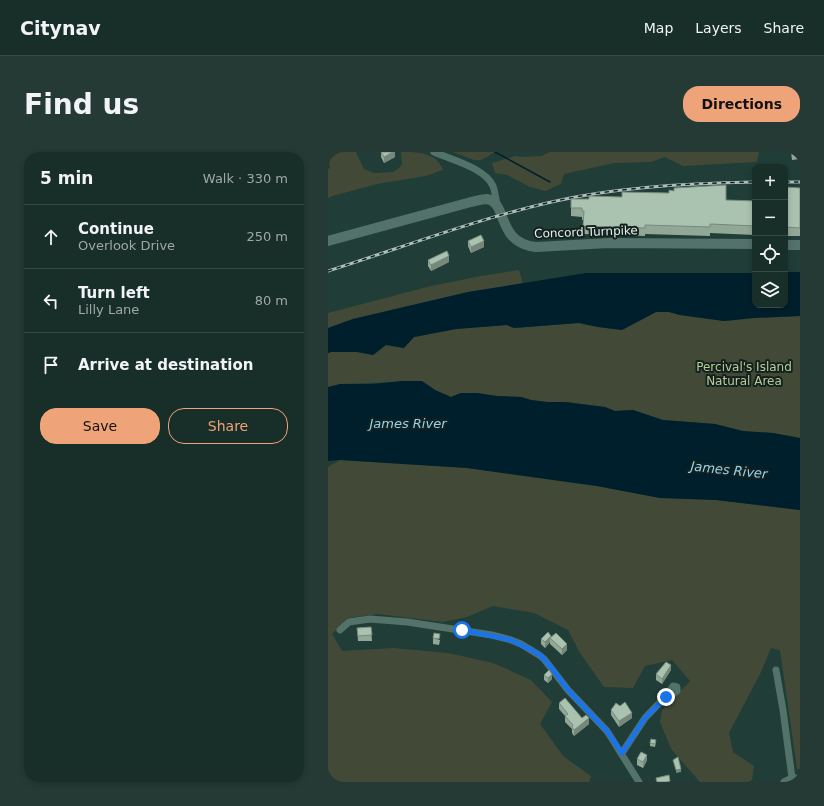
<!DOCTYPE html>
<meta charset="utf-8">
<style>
:root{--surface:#182e29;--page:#253a35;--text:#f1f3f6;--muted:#9fa8a8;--line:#364a46;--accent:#efa378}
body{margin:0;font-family:"DejaVu Sans",sans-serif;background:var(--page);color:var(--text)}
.controls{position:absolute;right:12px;top:12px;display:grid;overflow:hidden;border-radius:8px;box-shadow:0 2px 6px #0003}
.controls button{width:36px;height:36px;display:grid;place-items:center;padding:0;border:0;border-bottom:1px solid var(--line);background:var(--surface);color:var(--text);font:20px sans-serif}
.stop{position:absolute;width:12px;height:12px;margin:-9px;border:3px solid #1a73e8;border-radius:50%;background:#fff}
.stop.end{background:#1a73e8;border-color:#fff;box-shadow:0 1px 4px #0008}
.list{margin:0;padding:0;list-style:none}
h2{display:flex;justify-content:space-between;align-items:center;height:52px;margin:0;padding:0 16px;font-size:17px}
h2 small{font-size:13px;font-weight:400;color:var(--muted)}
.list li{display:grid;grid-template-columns:26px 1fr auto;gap:12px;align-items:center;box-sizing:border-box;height:64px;padding:0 16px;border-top:1px solid var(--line)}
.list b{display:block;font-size:15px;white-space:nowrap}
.list p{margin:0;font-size:13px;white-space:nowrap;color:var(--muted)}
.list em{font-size:13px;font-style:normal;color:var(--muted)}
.actions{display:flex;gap:8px;padding:12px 16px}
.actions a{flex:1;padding:9px 0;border:1px solid var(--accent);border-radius:16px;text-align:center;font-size:14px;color:var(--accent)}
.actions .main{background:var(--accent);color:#111}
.icon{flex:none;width:22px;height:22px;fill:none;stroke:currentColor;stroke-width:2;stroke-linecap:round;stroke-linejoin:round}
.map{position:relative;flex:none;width:472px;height:630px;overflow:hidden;border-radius:16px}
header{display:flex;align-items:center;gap:24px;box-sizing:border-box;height:56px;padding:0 20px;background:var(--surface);border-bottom:1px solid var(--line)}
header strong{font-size:19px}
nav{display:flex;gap:22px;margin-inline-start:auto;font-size:14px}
.intro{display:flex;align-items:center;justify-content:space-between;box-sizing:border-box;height:96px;padding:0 24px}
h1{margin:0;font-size:28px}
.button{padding:10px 18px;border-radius:16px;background:var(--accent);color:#111;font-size:14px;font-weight:700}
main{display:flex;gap:24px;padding:0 24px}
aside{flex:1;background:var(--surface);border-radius:16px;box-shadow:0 2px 6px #0003}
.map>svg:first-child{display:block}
.green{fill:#424a37}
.water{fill:#001f2c}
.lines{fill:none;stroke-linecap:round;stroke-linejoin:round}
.stream{stroke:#001f2c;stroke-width:1.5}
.street{stroke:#53726a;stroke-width:7}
.secondary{stroke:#53726a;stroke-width:10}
.rail-casing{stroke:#abbfba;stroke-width:3}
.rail{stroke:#14211e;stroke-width:1.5;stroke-dasharray:4.5;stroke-linecap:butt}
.wall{fill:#92a897}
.shaded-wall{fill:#77887b}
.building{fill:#aac3b0;stroke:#77887b}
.route{stroke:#1a73e8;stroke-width:5}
.labels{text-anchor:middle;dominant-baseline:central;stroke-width:4;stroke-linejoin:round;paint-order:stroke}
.street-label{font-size:12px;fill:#e1f2ed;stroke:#14211e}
.park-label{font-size:12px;fill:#b7cd97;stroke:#14211e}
.water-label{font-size:13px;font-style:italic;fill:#92d2f0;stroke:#14211e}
</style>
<header>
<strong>Citynav</strong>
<nav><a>Map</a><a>Layers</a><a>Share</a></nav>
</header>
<div class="intro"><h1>Find us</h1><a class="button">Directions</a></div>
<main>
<aside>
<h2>5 min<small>Walk · 330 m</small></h2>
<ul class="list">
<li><svg class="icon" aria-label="ahead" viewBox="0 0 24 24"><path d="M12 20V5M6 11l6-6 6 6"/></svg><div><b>Continue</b><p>Overlook Drive</p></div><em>250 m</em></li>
<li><svg class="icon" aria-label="left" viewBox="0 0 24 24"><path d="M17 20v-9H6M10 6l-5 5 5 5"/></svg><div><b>Turn left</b><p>Lilly Lane</p></div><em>80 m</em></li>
<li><svg class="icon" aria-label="arrive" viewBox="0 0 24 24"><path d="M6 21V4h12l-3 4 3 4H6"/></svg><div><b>Arrive at destination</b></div></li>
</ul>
<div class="actions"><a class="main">Save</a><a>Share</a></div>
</aside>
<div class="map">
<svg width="472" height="630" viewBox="0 0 472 630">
<rect width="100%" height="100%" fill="#203d37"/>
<path class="green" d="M0,0H29L28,1L36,17L46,21L65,20L71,16L74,12L73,0C88,0 109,0 115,18L98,24L49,32L8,43L0,46V17L2,16Z
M125,0H167L153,8H146Z
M222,0H431L429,10L355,14L337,5L323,10L286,11L236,22L233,32L217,39L202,35L179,23L167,21L164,11L187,4L195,5L213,4Z
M191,118L195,132L140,140L25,167L0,176V161L103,134L153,124Z
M328,160H341L352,163L396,169L426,166L472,164V286L445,281L415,279L387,272L335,268L305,258L287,259L277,255L237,250H219L203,248L193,245L169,244L149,241H133L123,245L107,238L94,229L12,232L0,235V201L3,200H29L45,203L58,193L76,196L86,185L128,177L179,173L186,176L251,171L270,175L294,178Z
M12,308L139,316L269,334L332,346L388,348L472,358V617H469L452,498L443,496L433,520L401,581L405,600L426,614L424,628L420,630H372L343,597L332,570L334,558L362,529L344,508L317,514L305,536L276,535L252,501L240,478L206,461L165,454L139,465L115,470L50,462L20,466L4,482L14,499L65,496L120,501L165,511L203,528L224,550L212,572L235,604L263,624L261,630H0V315Z"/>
<path class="water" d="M457,120H472V164L426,166L396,169L352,163L341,160H328L294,178L270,175L251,171L186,176L179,173L128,177L86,185L76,196L58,193L45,203L29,200H3L0,201V176L25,167L140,140L258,121H427V153H457Z
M74,229H94L107,238L123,245L133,241H149L169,244L193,245L203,248L219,250H237L277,255L287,259L305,258L335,268L387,272L415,279L445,281L472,286V358L388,348L332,346L269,334L139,316L12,308L0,309V235L12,232H44Z"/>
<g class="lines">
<path class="stream" d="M167,0L222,30"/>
<path class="street" d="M106,0C124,8 157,16 165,34C167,40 168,47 169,53
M12,478L21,470L42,467L79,470L164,483L183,488L193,492L211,503L216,507L240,538L279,579L311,630
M448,518L455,558L464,626
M345,534L349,535V539L345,542L339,543Z
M294,601L317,566L339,543
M456,630L464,626H472"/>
<path class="secondary" d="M0,89L143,50C148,49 154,47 159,47C180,50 168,91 208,95L281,91L427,92
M457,93H472"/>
<g class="rail-casing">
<path id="rail" d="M457,30H472
M0,119C76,95 151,66 228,49C290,35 364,31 427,30"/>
</g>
<use href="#rail" class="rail"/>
</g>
<path class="wall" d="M53,0H67V5L56,11L53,5Z
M463,0H472V7L464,8Z
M457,35L472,36V84H457Z
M243,47L398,48L427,49V83L382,81V84L317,82V84L255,82L256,68H254V65L243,64Z
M140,89L156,95L143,101L140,94Z
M100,108L121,110L103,119L100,114Z
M43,475L44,489H30L29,476Z
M223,485L239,498L234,503L222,492V490L217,496L213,492V487Z
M105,486L112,488L111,493L105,492Z
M343,518L334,532L328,528V522Z
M216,523L224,527L220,531L216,528Z
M231,551L254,566L261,572L246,584L244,581V577L237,570V564L231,557Z
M283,558L304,566L291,575L283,563Z
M328,590L327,595L322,594V591Z
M309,607L319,608L315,616L309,613Z"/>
<path class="shaded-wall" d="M65,0H67V5L56,11V5Z
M156,89V95L143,101V95Z
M121,104V110L103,119V113Z
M223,484V487L222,486V490L217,496V490Z
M239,492V498L234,503V497Z
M343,513V518L334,532V527Z
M224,522V527L220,531V526Z
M304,561V566L291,575V569Z
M261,566V572L246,584V578Z
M319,603V608L315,616V610Z
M353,617V620L348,621V618Z"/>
<path class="building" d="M53,0H65L56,5Z
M398,33V48L427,49V74L382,72V75L317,73V76L255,74L256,59H254V56H243V47H261V44L294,45V40L341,41V38L346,39V36Z
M457,35L472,36V76L457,75Z
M153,83L156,89L143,95L140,89Z
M119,99L121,104L103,113L100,108Z
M43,475L44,483L30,484L29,476Z
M220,480L223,484L217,490L213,487Z
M106,481L112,482L111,487L105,486Z
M228,481L239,492L234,497L222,486Z
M338,510L343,513L334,527L328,522Z
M221,518L224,522L220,526L216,523Z
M237,546L254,566L258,563L261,566L246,578L244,575L245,573L237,564L240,562L231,551Z
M297,550L304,561L291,569L283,558L288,551L292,554Z
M323,587L328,588L327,592L322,591Z
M313,600L319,603L315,610L309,607Z
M350,605L353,617L348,618L345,608Z
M341,623L342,629L339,630H329L328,626Z"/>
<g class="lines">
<path class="route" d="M134,478L183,488L211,502L223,515L240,538L279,579L294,601L317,566L338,545"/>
</g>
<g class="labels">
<g class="street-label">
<text transform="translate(258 80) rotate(-2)">Concord Turnpike</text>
</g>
<g class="park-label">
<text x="416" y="215">Percival's Island<tspan x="416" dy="14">Natural Area</tspan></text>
</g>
<g class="water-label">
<text x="80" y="271">James River</text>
<text transform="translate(401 318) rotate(6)">James River</text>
</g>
</g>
</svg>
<div class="controls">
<button>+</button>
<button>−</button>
<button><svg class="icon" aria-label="locate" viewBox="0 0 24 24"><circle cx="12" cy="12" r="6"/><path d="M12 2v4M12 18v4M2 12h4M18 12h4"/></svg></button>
<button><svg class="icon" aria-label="layers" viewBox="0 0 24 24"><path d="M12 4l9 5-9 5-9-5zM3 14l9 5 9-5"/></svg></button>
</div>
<div class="stop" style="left:134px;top:478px"></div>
<div class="stop end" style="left:338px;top:545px"></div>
</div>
</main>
